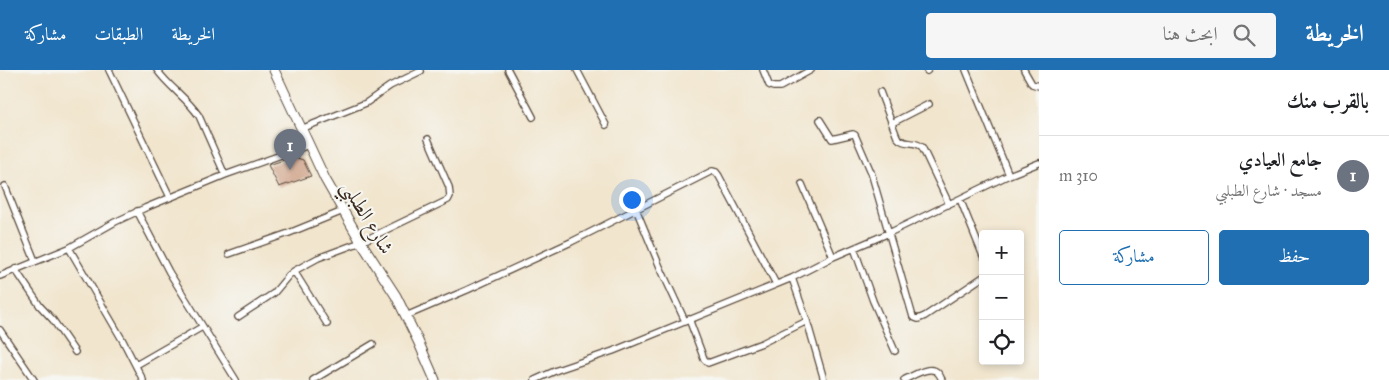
<!DOCTYPE html>
<html lang="ar">
<meta charset="utf-8">
<style>
:root{--surface:#fff;--page:#f6f6f6;--text:#202124;--muted:#757577;--line:#e0e0e0;--accent:#1f6fb2}
body{margin:0;font-family:"IM FELL Great Primer",Amiri,serif;background:var(--page);color:var(--text);direction:rtl}
.controls{position:absolute;right:15px;bottom:15px;display:grid;overflow:hidden;border-radius:5px;box-shadow:0 2px 8px #0003}
.controls button{width:45px;height:45px;display:grid;place-items:center;padding:0;border:0;border-bottom:1px solid var(--line);background:var(--surface);color:var(--text);font:25px sans-serif}
.you{position:absolute;left:631px;top:129px;width:18px;height:18px;margin:-12px;border:4px solid #fff;border-radius:50%;background:#1a73e8;box-shadow:0 0 0 8px #1a73e833}
.badge{display:grid;place-items:center;width:32px;height:32px;border-radius:50%;background:var(--accent);color:#fff;font-size:16px;font-weight:700}
.pin{position:absolute;translate:-50% -41px;filter:drop-shadow(0 1px 2px #0008)}
.pin::after{content:'';position:absolute;top:26px;width:18px;height:15px;background:inherit;clip-path:polygon(0 0,100% 0,50% 100%)}
.list{margin:0;padding:0;list-style:none}
h2{display:flex;justify-content:space-between;align-items:center;height:65px;margin:0;padding:0 20px;font-size:21px}
h2 small{font-size:16px;font-weight:400;color:var(--muted)}
.list li{display:grid;grid-template-columns:32px 1fr auto;gap:15px;align-items:center;box-sizing:border-box;height:80px;padding:0 20px;border-top:1px solid var(--line)}
.list b{display:block;font-size:19px;white-space:nowrap}
.list p{margin:0;font-size:16px;white-space:nowrap;color:var(--muted)}
.list em{font-size:16px;font-style:normal;color:var(--muted)}
.actions{display:flex;gap:10px;padding:15px 20px}
.actions a{flex:1;padding:11px 0;border:1px solid var(--accent);border-radius:5px;text-align:center;font-size:18px;color:var(--accent)}
.actions .main{background:var(--accent);color:#fff}
.icon{flex:none;width:28px;height:28px;fill:none;stroke:currentColor;stroke-width:2;stroke-linecap:round;stroke-linejoin:round}
.map{position:relative;flex:none;width:1039px;height:310px;overflow:hidden;direction:ltr}
header{display:flex;align-items:center;gap:30px;box-sizing:border-box;height:70px;padding:0 25px;background:var(--accent);color:#fff}
header strong{font-size:24px}
nav{display:flex;gap:28px;margin-inline-start:auto;font-size:18px}
.search{width:350px;height:45px;background:var(--page);display:flex;align-items:center;gap:12px;box-sizing:border-box;padding:0 18px;border-radius:5px;color:var(--muted);font-size:19px}
main{display:flex}
aside{flex:1;background:var(--surface)}
.map>svg:first-child{display:block}
.building{fill:#d0a48b}
.lines{fill:none;stroke-linecap:round;stroke-linejoin:round}
.street-casing{stroke:#564638;stroke-width:8}
.secondary-casing{stroke:#564638;stroke-width:11}
.street{stroke:#fff;stroke-width:5.5}
.secondary{stroke:#fff;stroke-width:9}
.labels{text-anchor:middle;dominant-baseline:central;stroke-width:4;stroke-linejoin:round;paint-order:stroke}
.street-label{font-size:20px;fill:#3b2a1e;stroke:#f6f6f2}
</style>
<header>
<strong>الخريطة</strong>
<div class="search"><svg class="icon" aria-label="search" viewBox="0 0 24 24"><circle cx="10" cy="10" r="6"/><path d="M15 15l6 6"/></svg>ابحث هنا</div>
<nav><a>الخريطة</a><a>الطبقات</a><a>مشاركة</a></nav>
</header>
<main>
<aside>
<h2>بالقرب منك<small></small></h2>
<ul class="list">
<li><span class="badge" style="background:#6b7280">1</span><div><b>جامع العيادي</b><p>مسجد · شارع الطبلبي</p></div><em>310 m</em></li>
</ul>
<div class="actions"><a class="main">حفظ</a><a>مشاركة</a></div>
</aside>
<div class="map">
<svg width="1039" height="310" viewBox="0 0 1039 310">
<rect width="100%" height="100%" fill="#f6f6f2"/>
<filter id="ink" filterUnits="userSpaceOnUse"><feTurbulence type="fractalNoise" baseFrequency=".02" numOctaves="2"/><feDisplacementMap in="SourceGraphic" scale="10" xChannelSelector="R" yChannelSelector="G"/><feConvolveMatrix kernelMatrix="1 2 1 2 8 2 1 2 1" color-interpolation-filters="sRGB"/></filter>
<filter id="wash" filterUnits="userSpaceOnUse"><feTurbulence type="fractalNoise" baseFrequency=".0096" numOctaves="4" result="noise"/><feDisplacementMap in="SourceGraphic" scale="20" xChannelSelector="R" yChannelSelector="G"/><feGaussianBlur stdDeviation="1.12" result="paint"/><feColorMatrix in="noise" values="0 0 0 0 0 0 0 0 0 0 0 0 0 0 0 0 0 1.4 0 .05"/><feComposite in="paint" operator="in"/></filter>
<g filter="url(#wash)">
<rect width="100%" height="100%" fill="#f1e5cd"/>
<g id="blocks">
<path class="building" d="M294,87L303,90L311,106L279,117L268,95Z"/>
</g>
</g>
<g filter="url(#ink)">
<use href="#blocks" fill-opacity="0" stroke="#564638" stroke-width="1"/>
<g class="lines">
<g class="street-casing">
<path id="street" d="M109,0L170,127
M157,0C169,17 187,28 199,46L225,105
M508,0L533,47
M577,0L606,55
M763,0L769,15L773,17H780L811,0
M966,0L1009,105
M1024,0L1032,14L1039,16
M927,1L928,0
M880,22L897,67C904,76 914,70 922,77L949,134
M820,50L832,69L853,64L855,65L871,102L913,247L918,249L925,246L983,207
M892,53L929,34
M301,59L366,33L390,16L421,1
M802,114L833,187
M5,116L35,191
M960,129L983,186
M636,139L660,197L685,251
M137,141L169,202L236,310
M69,178L123,271L143,310
M854,178L873,231L895,281
M229,184L289,163L343,141
M15,199L40,236L53,250L75,282
M0,206L69,178L115,152L145,138L225,105L309,75
M792,208L807,251L824,310
M406,246L467,220L571,172L712,101L716,102L719,106L776,214
M238,247L274,223L289,205L294,201
M689,249L704,289L708,293L762,273L807,251
M327,254L294,201L318,188L361,172L448,130L450,126L449,117L428,69
M0,260L34,310
M136,295L202,257
M313,310L373,274
M535,310L557,300L613,281L792,208L833,187L889,163L1009,105L1039,93
M904,310C912,306 931,294 938,303C940,305 941,308 942,310"/>
</g>
<g class="secondary-casing">
<path id="secondary" d="M274,0L325,109L361,172L396,226L418,271L435,310"/>
</g>
<use href="#street" class="street"/>
<use href="#secondary" class="secondary"/>
</g>
</g>
<g class="labels">
<g class="street-label">
<text transform="translate(368 147) rotate(59)">شارع الطبلبي</text>
</g>
</g>
</svg>
<div class="controls">
<button>+</button>
<button>−</button>
<button><svg class="icon" aria-label="locate" viewBox="0 0 24 24"><circle cx="12" cy="12" r="6"/><path d="M12 2v4M12 18v4M2 12h4M18 12h4"/></svg></button>
</div>
<div class="you"></div>
<div class="pin badge" style="left:290px;top:100px;background:#6b7280">1</div>
</div>
</main>
